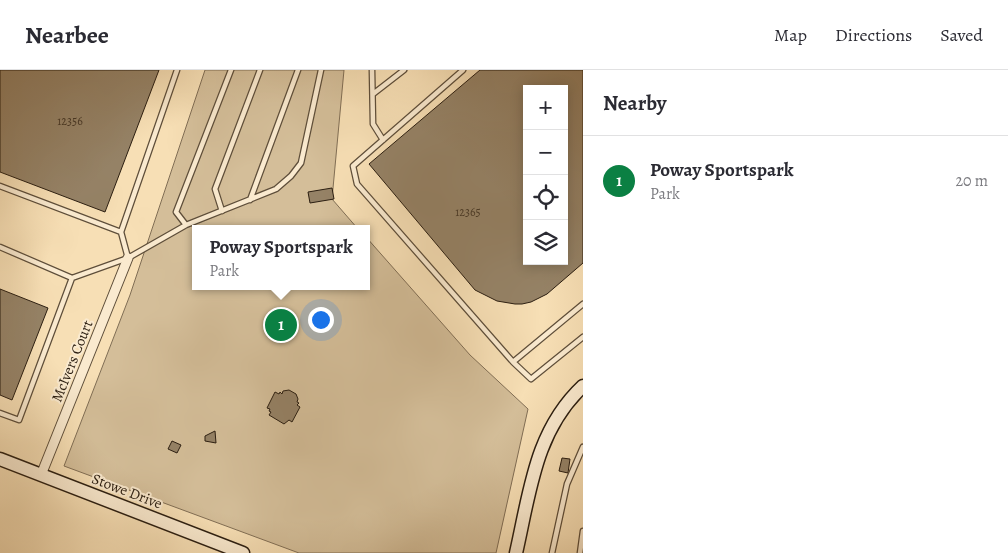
<!DOCTYPE html>
<meta charset="utf-8">
<style>
:root{--surface:#fff;--page:#f7f7f7;--text:#2b2b33;--muted:#7c7c81;--line:#e1e1e2;--accent:#0b8043}
body{margin:0;font-family:Alegreya,serif;background:var(--page);color:var(--text)}
.controls{position:absolute;right:15px;top:15px;display:grid;overflow:hidden;border-radius:0px;box-shadow:0 2px 12px #0003}
.controls button{width:45px;height:45px;display:grid;place-items:center;padding:0;border:0;border-bottom:1px solid var(--line);background:var(--surface);color:var(--text);font:25px sans-serif}
.you{position:absolute;left:320px;top:249px;width:18px;height:18px;margin:-12px;border:4px solid #fff;border-radius:50%;background:#1a73e8;box-shadow:0 0 0 8px #1a73e833}
.badge{display:grid;place-items:center;width:32px;height:32px;border-radius:50%;background:var(--accent);color:#fff;font-size:16px;font-weight:700}
.pin{position:absolute;translate:-50% -50%;border:2px solid #fff;box-shadow:0 1px 5px #0006}
.popup{position:absolute;left:192px;top:155px;width:178px;height:65px;box-sizing:border-box;display:grid;place-content:center;border-radius:0px;background:var(--surface);filter:drop-shadow(0 1px 4px #0005);font-size:16px;white-space:nowrap;color:var(--muted)}
.popup b{font-size:19px;color:var(--text)}
.popup::after{content:'';position:absolute;left:50%;top:100%;margin-left:-10px;border:10px solid transparent;border-top-color:var(--surface)}
.list{margin:0;padding:0;list-style:none}
h2{display:flex;justify-content:space-between;align-items:center;height:65px;margin:0;padding:0 20px;font-size:21px}
h2 small{font-size:16px;font-weight:400;color:var(--muted)}
.list li{display:grid;grid-template-columns:32px 1fr auto;gap:15px;align-items:center;box-sizing:border-box;height:90px;padding:0 20px;border-top:1px solid var(--line)}
.list b{display:block;font-size:19px;white-space:nowrap}
.list p{margin:0;font-size:16px;white-space:nowrap;color:var(--muted)}
.list em{font-size:16px;font-style:normal;color:var(--muted)}
.icon{flex:none;width:28px;height:28px;fill:none;stroke:currentColor;stroke-width:2;stroke-linecap:round;stroke-linejoin:round}
.map{position:relative;flex:none;width:583px;height:483px;overflow:hidden}
header{display:flex;align-items:center;gap:30px;box-sizing:border-box;height:70px;padding:0 25px;background:var(--surface);border-bottom:1px solid var(--line)}
header strong{font-size:24px}
nav{display:flex;gap:28px;margin-inline-start:auto;font-size:18px}
main{display:flex}
aside{flex:1;background:var(--surface)}
.map>svg:first-child{display:block}
.green{fill:#d4be99;stroke:#806e55}
.building{fill:#958266;stroke:#2b1e11;fill-rule:evenodd}
.lines{fill:none;stroke-linecap:round;stroke-linejoin:round}
.lane-casing{stroke:#5e4e3a;stroke-width:7}
.street-casing{stroke:#5e4e3a;stroke-width:11}
.secondary-casing{stroke:#2b1e11;stroke-width:15}
.lane{stroke:#faeacf;stroke-width:4.5}
.street{stroke:#faeacf;stroke-width:9}
.secondary{stroke:#faeacf;stroke-width:12}
.labels{text-anchor:middle;dominant-baseline:central;stroke-width:4;stroke-linejoin:round;paint-order:stroke}
.number-label{font-size:12px;fill:#463726}
.street-label{font-size:15px;fill:#2b1e11;stroke:#faeacf}
</style>
<header>
<strong>Nearbee</strong>
<nav><a>Map</a><a>Directions</a><a>Saved</a></nav>
</header>
<main>
<div class="map">
<svg width="583" height="483" viewBox="0 0 583 483">
<rect width="100%" height="100%" fill="#f7dfb5"/>
<filter id="stains"><feTurbulence type="fractalNoise" baseFrequency=".004" numOctaves="4"/><feColorMatrix values="0 0 0 0 .2 0 0 0 0 .09 0 0 0 0 .02 0 0 0 .5 -.17"/></filter>
<radialGradient id="worn" r=".72"><stop offset=".6" stop-color="#630" stop-opacity="0"/><stop offset="1" stop-color="#630" stop-opacity=".3"/></radialGradient>
<path class="green" d="M205,0H344L332,129L358,159H196V216H366V167L470,285L528,339L496,483H299L64,396L130,225Z"/>
<path class="building" d="M0,0H159L105,142L0,102Z
M480,0H583V193L547,224L531,232L522,234H515L497,231L475,220L369,94ZM527,19H564V191H527Z
M332,118L334,129L310,133L308,122Z
M0,219L48,238L12,330L0,325Z
M289,320L296,324L298,329L297,332L299,333L297,335L300,337L292,352L289,350L284,354L269,345L271,342L269,341L270,339L267,338L275,322L279,324L280,322L282,324L283,321Z
M215,361L216,373L205,371V366Z
M172,371L181,375L177,383L168,379Z
M562,388L570,389L568,403L559,401Z"/>
<g class="lines">
<g class="lane-casing">
<path id="lane" d="M372,0L373,54L383,70
M463,0L353,96L357,114L513,292L583,234
M373,24L404,0
M0,116L121,162
M250,130L298,0
M222,141L215,119L260,0
M186,155L176,142L231,0
M0,177L72,208L128,188L186,155L276,119L291,106L301,93L321,0
M128,188L121,162L177,0
M513,292L531,309L583,267
M0,343L19,350L72,208
M552,483L567,414L583,377
M580,483L583,461"/>
</g>
<g class="street-casing">
<path id="street" d="M41,405L128,188"/>
</g>
<g class="secondary-casing">
<path id="secondary" d="M0,389L243,483
M516,483C530,422 535,361 583,316"/>
</g>
<use href="#lane" class="lane"/>
<use href="#street" class="street"/>
<use href="#secondary" class="secondary"/>
</g>
<g class="labels">
<g class="number-label">
<text x="70" y="51">12356</text>
<text x="468" y="142">12365</text>
</g>
<g class="street-label">
<text transform="translate(72 291) rotate(-68)">McIvers Court</text>
<text transform="translate(127 421) rotate(21)">Stowe Drive</text>
</g>
</g>
<rect width="100%" height="100%" filter="url(#stains)"/>
<rect width="100%" height="100%" fill="url(#worn)"/>
</svg>
<div class="controls">
<button>+</button>
<button>−</button>
<button><svg class="icon" aria-label="locate" viewBox="0 0 24 24"><circle cx="12" cy="12" r="6"/><path d="M12 2v4M12 18v4M2 12h4M18 12h4"/></svg></button>
<button><svg class="icon" aria-label="layers" viewBox="0 0 24 24"><path d="M12 4l9 5-9 5-9-5zM3 14l9 5 9-5"/></svg></button>
</div>
<div class="you"></div>
<div class="pin badge" style="left:281px;top:255px">1</div>
<div class="popup"><b>Poway Sportspark</b>Park</div>
</div>
<aside>
<h2>Nearby<small></small></h2>
<ul class="list">
<li><span class="badge">1</span><div><b>Poway Sportspark</b><p>Park</p></div><em>20 m</em></li>
</ul>
</aside>
</main>
